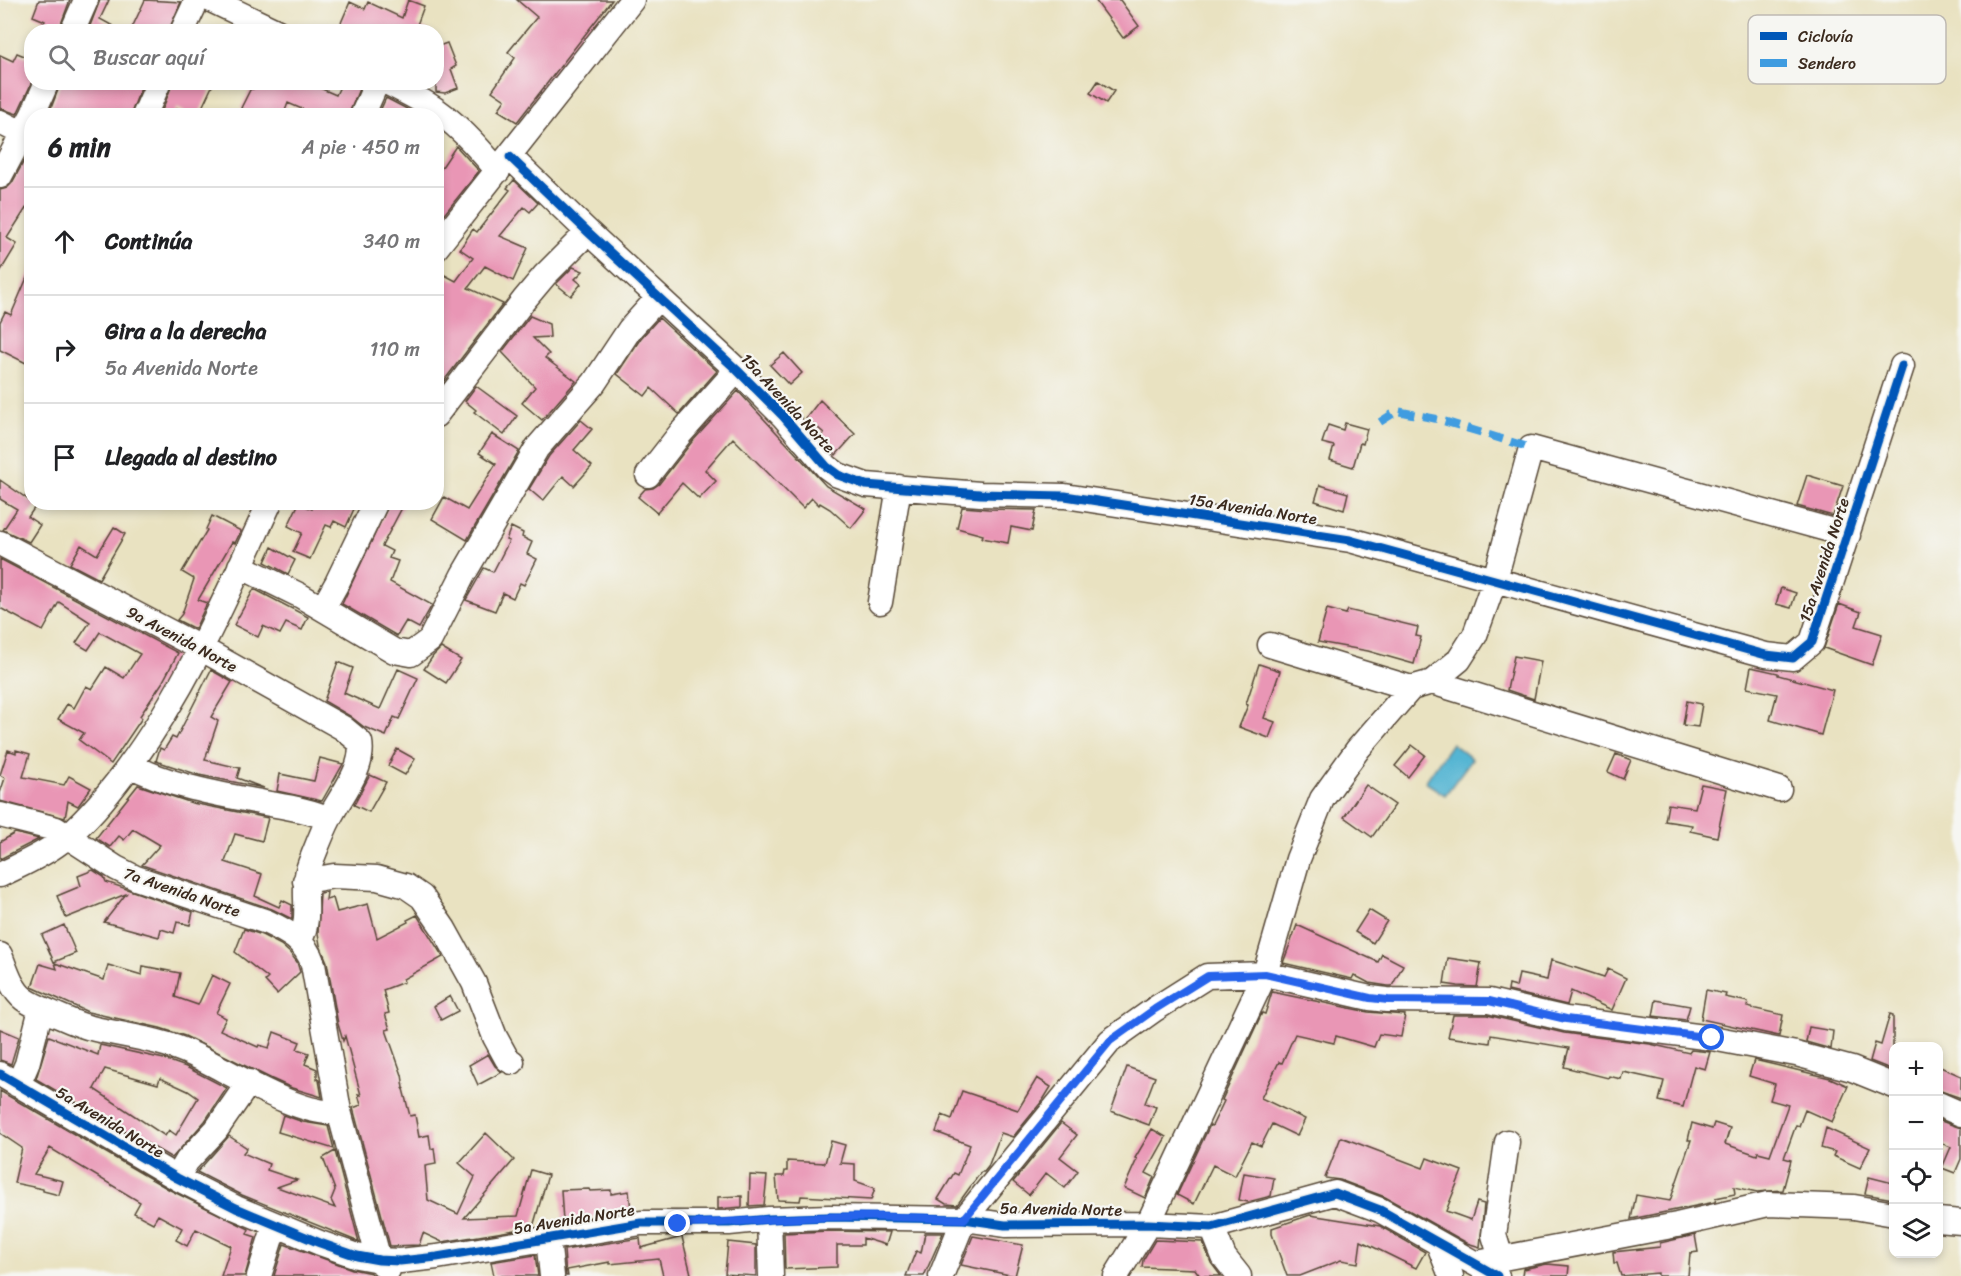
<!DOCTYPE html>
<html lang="es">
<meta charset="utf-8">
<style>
:root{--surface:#fff;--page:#f2f2f2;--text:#202124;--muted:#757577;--line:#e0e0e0}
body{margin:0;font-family:Sriracha,sans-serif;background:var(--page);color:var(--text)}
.controls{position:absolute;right:18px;bottom:18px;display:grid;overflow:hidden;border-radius:12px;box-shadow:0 3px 9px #0003}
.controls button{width:54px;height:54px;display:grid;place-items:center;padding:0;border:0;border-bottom:2px solid var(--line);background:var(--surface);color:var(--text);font:30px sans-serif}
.stop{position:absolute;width:18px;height:18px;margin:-14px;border:4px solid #2563eb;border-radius:50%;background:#fff}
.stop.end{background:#2563eb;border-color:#fff;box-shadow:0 2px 6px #0008}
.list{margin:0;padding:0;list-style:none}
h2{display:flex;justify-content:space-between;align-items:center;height:78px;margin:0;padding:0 24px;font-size:26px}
h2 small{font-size:20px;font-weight:400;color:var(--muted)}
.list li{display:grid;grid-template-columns:39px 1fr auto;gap:18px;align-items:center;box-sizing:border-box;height:108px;padding:0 24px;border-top:2px solid var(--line)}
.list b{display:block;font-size:22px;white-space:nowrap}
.list p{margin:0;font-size:20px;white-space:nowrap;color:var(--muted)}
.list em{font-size:20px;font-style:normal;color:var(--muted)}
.icon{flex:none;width:33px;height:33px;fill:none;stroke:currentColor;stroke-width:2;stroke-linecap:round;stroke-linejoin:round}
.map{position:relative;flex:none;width:1961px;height:1276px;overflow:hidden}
.search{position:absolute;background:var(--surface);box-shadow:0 3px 9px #0003;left:24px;top:24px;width:420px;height:66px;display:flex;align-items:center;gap:15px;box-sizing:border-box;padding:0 21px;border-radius:24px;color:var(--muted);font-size:22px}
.panel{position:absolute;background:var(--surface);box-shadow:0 3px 9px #0003;left:24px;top:108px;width:420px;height:402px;border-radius:24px}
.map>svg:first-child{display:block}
.water{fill:#54b5d3;stroke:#487078;stroke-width:1.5}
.building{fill:#e996b5;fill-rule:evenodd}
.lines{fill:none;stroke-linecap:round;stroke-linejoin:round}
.minor-casing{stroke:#554636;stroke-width:27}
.minor{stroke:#fff;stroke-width:24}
.quiet{stroke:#3f9ce0;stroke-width:8;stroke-dasharray:15 8;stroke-linecap:butt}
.cycleway-casing{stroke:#f6f6f2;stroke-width:13}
.cycleway{stroke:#0057b8;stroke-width:9}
.route{stroke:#2563eb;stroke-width:8}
.labels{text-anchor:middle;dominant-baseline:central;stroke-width:4.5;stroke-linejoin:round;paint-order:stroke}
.street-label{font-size:16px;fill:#3b2a1e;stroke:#f6f6f2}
.key{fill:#f6f6f2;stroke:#beb9b2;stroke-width:1.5}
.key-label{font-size:16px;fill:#3b2a1e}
</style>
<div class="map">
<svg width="1961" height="1276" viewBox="0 0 1961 1276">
<rect width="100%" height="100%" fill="#f6f6f2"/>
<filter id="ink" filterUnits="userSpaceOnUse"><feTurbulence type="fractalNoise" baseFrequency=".0167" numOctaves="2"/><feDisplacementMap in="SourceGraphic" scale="12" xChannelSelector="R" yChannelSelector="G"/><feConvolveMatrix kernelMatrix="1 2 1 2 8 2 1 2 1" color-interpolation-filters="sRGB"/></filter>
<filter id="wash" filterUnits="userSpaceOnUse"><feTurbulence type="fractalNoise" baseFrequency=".008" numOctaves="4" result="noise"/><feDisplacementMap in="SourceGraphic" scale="24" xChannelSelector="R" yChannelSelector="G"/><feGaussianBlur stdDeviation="1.35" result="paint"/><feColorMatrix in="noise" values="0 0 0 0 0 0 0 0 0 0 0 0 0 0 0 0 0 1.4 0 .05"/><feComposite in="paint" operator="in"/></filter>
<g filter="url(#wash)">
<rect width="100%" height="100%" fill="#e9e2c1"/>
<path class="water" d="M1452,743L1472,759L1445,795L1425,782Z"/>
<g id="blocks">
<path class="building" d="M39,0H70L58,32H40L45,21L33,16Z
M100,0H109L100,19L124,32L88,31Z
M145,0L181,2L168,32H130Z
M408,0L424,6L417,25L432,32H337L350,2L365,9L368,2L402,18Z
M517,0H612L517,122L498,110L505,100L492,91L515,58L508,52L537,17Z
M1095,0H1120L1139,26L1123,38Z
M447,43L456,66L451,69L458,88L445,93L436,92V47Z
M17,53L32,59V82L17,114L0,108V55L13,61Z
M1098,81L1114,91L1106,103L1090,93Z
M61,82H143L130,116H48Z
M173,82H214L198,116H192L177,108L173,116H160Z
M256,82H306L336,95L342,82L361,84L348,116H318L288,103L283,116L270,111L268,116H257L241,108L251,88L253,89Z
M386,98L405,108L418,116H391L380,111Z
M456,146L479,171L442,217L436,213V176Z
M24,161L32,165V199L7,238L17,244L0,272V190L7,188L12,183Z
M514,180L538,203L530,212L524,207L500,236L528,248L513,281L485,266L468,288L503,304L436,391V299L442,288L436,285V281L441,273L456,281L473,258L460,249L473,229L477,232L495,209L510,190L507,188Z
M32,266V352L26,363L0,350V322L5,312L11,315Z
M573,267L583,271L575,279L581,284L571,296L556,284Z
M530,316L549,324L550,337L533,338L549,354L545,358L576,381L542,420L522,403L535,387L502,352Z
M659,318L717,371L679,414L651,388L645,396L617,374L641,338Z
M784,353L802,373L789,385L770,365Z
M476,386L517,416L504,435L474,412L476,410L465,401Z
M738,391L826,486L866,509L851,528L830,509L820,503L819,505L812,498L803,508L733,438L705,470L716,481L699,499L682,483L657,513L638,497L645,489L653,488L659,484L691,443Z
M820,400L855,434L836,455L820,438L824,433L806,418Z
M581,420L592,429L574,450L592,466L574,486L563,476L543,501L529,489L549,456Z
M1345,423L1367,429L1363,444L1360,443L1353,467L1330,460L1334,446L1322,443L1328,425L1343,430Z
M492,434L519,451L467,540L432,519L444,497L467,510L496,464L479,453Z
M1807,475L1843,486L1833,516L1797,506Z
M0,480L32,502L37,504L28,517L40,525L29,542L3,530L17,509L0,499Z
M1320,485L1348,493L1344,510L1315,501Z
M315,502H357L346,527L334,521L331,527L326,525L310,559L293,552L302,533L288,526L299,503L312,509Z
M390,502H405L382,546L392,551L389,558L398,561L390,582L432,605L419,628L406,621L397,636L342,604Z
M962,507L988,509L1036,510L1032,531L1011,527L1008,543L982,538L983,535L957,528Z
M212,516L241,531L235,543L232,542L198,600L207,603L195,629L177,620L182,614L194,579L182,572L207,530L206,529Z
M114,527L125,534L99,579L70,564L81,545L97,555Z
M511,527L523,533L522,537L532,542L527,554L537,559L524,585L520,583L513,598L503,593L495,611L466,600L484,568L493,572L509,541L506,540Z
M272,547L295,560L288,574L265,562Z
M0,559L178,653L162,683L140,716L142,718L111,764L79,740L84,733L58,719L67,704L74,708L86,686L92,689L106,667L124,678L140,654L100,632L88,650L76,643L90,622L59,602L43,631L0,608Z
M1781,588L1796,593L1791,608L1776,604Z
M254,589L308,617L302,630L286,623L280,634L263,626L258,637L234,625Z
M1839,604L1861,612L1856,626L1882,634L1872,665L1824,648Z
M1327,609L1346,614L1348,610L1418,627L1416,636L1421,637L1414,664L1368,651L1318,642Z
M441,648L461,660L446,683L424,669L433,656Z
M1514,656L1541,661L1534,699L1507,690Z
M338,662L353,668L344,693L380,709L398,669L418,678L399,719L394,717L386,736L364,727L350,716L324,701Z
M1259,664L1280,671L1264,718L1275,722L1269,738L1239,727L1248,705L1246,704Z
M1751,667L1778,673V675L1833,690L1821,735L1770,720L1777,694L1747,688Z
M211,670L232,682L211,717L218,721L205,760L240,768L237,778L264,788L199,775L156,761L160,748L164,750L172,737L176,739Z
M1687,701L1702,704L1698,727L1683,725Z
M1412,745L1425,755L1408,777L1395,766Z
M397,749L415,759L405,775L388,766Z
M8,750L16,753V750L30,754L23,777L64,785L69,776L91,788L78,806L68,801L65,818L0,801V793L5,778L0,775Z
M1616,754L1631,760L1623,779L1608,772Z
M320,758L343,764L322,801L277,791L280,774L314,781Z
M370,775L386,782L369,812L354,805Z
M1701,784L1727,789L1717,837L1690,831L1692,825L1665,821L1668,804L1695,808Z
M138,785L192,803L268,818L262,841L235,834L225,862L262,874L255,896L279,907L282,900L292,905V919L272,909L142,865L160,845L133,829L124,840L119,836L110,847L96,838Z
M1366,785L1395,805L1372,837L1344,817Z
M15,833L39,839L0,859V842Z
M93,870L104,877L106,882L193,912L190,925L177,922L174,933L161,929L159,937L104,922L126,894L66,918L57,896L81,886L78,876Z
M327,892L326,900L333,898L337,912L368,904L377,938L408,922L407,920L417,915L443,957L403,979L404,982L383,990L389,1013L385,1014L390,1029L386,1030L402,1075L404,1088L403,1089L410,1116L415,1115L419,1137L429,1135L431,1149L434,1148L436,1164L425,1166L428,1200L458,1214L475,1177L459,1163L486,1133L514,1160L464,1218L518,1216L531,1170L548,1175L533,1227L442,1242L423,1233L419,1245L390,1246L353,1108L361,1105L358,1094L361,1095L345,1036L343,1041L338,1024L327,962L320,945L318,933L320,893Z
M1369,910L1387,921L1373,943L1355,932Z
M64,925L76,953L54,962L42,935Z
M1297,925L1378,962L1382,954L1403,965L1392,986H1388L1369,983L1354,975L1352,979L1283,963Z
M244,929L262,935L281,945L290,953L297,962L300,972L277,994L265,981L268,978L235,952Z
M1448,958L1481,963L1477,987L1458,986L1444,984Z
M1551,960L1604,977L1608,969L1626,978L1612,1010L1571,991L1567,1005L1508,991L1509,985L1516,987L1519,974L1547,980Z
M55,963L104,980L108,965L142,975L143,966L180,973L175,997L198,1005L212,975L230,984L216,1013L226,1018L220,1030L258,1047L259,1045L269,1048L274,1032L300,1042L297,1049L309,1053L305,1064L317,1069V1079L319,1080L322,1097L292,1088L272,1079L185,1036L160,1028L88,1012L32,987L40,964L57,969Z
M1706,990L1726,994L1725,997L1748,1002L1747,1007L1783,1015L1779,1036L1701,1019Z
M1272,992L1368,1012L1405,1015L1401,1037L1379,1034L1374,1047L1336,1036L1334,1043L1295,1034L1282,1063L1279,1062L1261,1098L1305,1119L1297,1136L1272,1124L1261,1146L1252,1142L1235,1176L1213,1165L1194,1204L1177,1195L1210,1125L1212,1126L1224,1101L1222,1100L1262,1013L1265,1014Z
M450,996L458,1011L441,1020L434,1006Z
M1656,1000L1690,1006L1686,1020L1653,1016Z
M1890,1014L1893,1015V1070L1870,1061L1875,1043L1881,1045Z
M1453,1015H1487L1564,1033L1650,1044L1689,1053L1691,1050L1710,1052L1705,1069L1694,1066L1683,1107L1659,1101L1664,1081L1623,1072L1621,1079L1609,1076L1608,1078L1564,1067L1569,1048L1491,1035L1490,1043L1448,1037Z
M1809,1027L1833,1031L1831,1049L1806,1042Z
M0,1029L19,1037L11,1064L0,1060Z
M49,1036L98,1055L100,1045L164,1059L186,1067L227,1088L205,1121L172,1158L36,1079ZM105,1069L158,1084L160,1078L188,1091L198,1098L176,1135L169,1130L165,1136L94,1089Z
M488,1054L495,1066L502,1072L478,1085L469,1065Z
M1754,1060L1830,1078L1848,1086L1832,1122L1805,1110L1799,1126L1796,1125L1784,1158L1791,1160L1783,1190L1757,1192L1734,1187L1735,1194L1716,1198L1715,1202L1631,1219L1636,1195L1670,1201L1691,1140H1688L1692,1123L1712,1129L1714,1123L1730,1128L1725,1144L1757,1155L1758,1152L1770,1155L1788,1105L1770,1100L1775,1084L1749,1076Z
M1938,1066L1961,1076V1098L1938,1090Z
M1127,1067L1155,1077L1145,1103L1156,1107L1149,1125L1111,1111Z
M1037,1078L1051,1087L1043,1100L1013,1137L1001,1133L988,1167L984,1172H981L957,1205L946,1204L938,1199L954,1173L958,1175L970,1145L936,1132L942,1115L952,1119L962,1091L1018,1110Z
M0,1091L170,1190L249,1229L247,1234L256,1237L245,1276H221L231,1246L196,1229L187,1246L176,1240L182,1228L158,1215L153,1223L134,1213L140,1202L50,1148L34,1174L63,1181L59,1195L43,1191V1189L14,1183L22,1148L0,1133Z
M283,1115L303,1122L328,1126L334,1149L278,1132Z
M1938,1120L1961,1128V1159L1955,1173L1942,1168L1951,1147L1938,1142Z
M1061,1123L1077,1135L1060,1157L1078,1171L1065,1188L1046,1173L1029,1195L1013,1182Z
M1826,1128L1870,1148L1860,1168L1833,1156L1835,1152L1821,1148Z
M1152,1129L1166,1137L1146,1173L1154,1177L1145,1198L1124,1188L1137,1159L1135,1158Z
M229,1136L247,1148L243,1153L269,1164L267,1170L297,1180L277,1187L335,1208L331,1200L335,1190L323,1158L335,1151L359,1242L242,1195L197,1172Z
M1341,1137L1423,1168L1427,1158L1462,1171L1446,1211L1471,1220L1477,1202L1484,1204L1480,1247L1467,1243L1385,1197L1340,1180L1325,1178Z
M831,1141L845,1145L840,1163L855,1164V1181L875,1188L871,1200L801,1196L800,1201L778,1200L776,1176H784L785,1171H787V1161L825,1163Z
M1244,1173L1274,1178L1271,1196L1248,1202L1239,1200Z
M750,1175L767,1176L764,1205L749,1206Z
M1869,1177L1893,1183V1199L1865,1194Z
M589,1189L590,1191L611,1190V1194L629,1191L631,1210L563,1222L561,1190Z
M742,1196V1207L718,1209V1197Z
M1310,1215L1380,1226L1425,1252L1416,1268L1361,1241L1358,1263L1341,1260L1300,1276H1287L1272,1234V1228Z
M829,1231L890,1232L886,1245L863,1238V1245H837V1267L785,1269L784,1233Z
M925,1233H943L924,1276H906L916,1251L921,1253Z
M1695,1235L1698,1252L1690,1253L1688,1276H1658V1273L1621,1276L1617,1263H1614L1613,1252L1660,1247V1243Z
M973,1236L1023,1245L1015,1276L961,1265Z
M682,1237L691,1274L682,1276H663L659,1259L610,1264V1262L567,1270L568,1276H566L564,1250L640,1238L641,1248Z
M1155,1240L1203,1242L1211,1263L1221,1276H1200L1195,1269L1142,1267L1143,1260Z
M728,1242L756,1245V1276L725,1274Z
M284,1244L352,1269L371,1273L374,1276H274Z
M535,1255L538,1276H494L491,1262Z
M1547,1264L1569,1266L1568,1276H1522L1523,1269Z"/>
</g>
</g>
<g filter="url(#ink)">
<use href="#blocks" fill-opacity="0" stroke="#554636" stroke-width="1.5"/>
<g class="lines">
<g class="minor-casing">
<path id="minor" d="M211,0L278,32
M72,32L86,0
M182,32L197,0
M386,82C400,89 414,96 427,104C455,121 477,146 498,171
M32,116L47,82
M144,116L159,82
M362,116L377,82
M0,122L32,138
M510,157L588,232L737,370L783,416L827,467L838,475L866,485L980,494L1065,496L1350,540L1766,655L1793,658L1812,642L1902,366
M0,176L32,116
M436,248L632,0
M436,415L524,300L545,275L588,232
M648,475L680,434L737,370
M0,543L202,649L343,728L360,742C365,768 341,795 330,817C322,832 316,849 310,864C300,890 313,916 300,940
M240,566L301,596L394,651L411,654L430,640L463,575L537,448L594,383L630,329L658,298
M880,602L899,487
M323,608L337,583L376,502
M1270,645L1411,688
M1432,682L1779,789
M130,765C172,787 219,794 265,803C287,807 309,810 329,819
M0,815L56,829L116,868L136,878L267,922C288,932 305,940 313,964L339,1111L379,1260L388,1270
M0,875C20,865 42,856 60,842C85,823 106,797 125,772C187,689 227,595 270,502
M305,881L334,876L377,878L406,886L422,897L444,929L474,983L495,1037L507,1059L512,1062
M0,955C6,970 11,989 24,999C32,1005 43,1009 52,1013C66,1019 80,1026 95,1029C127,1036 162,1040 192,1054C226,1069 305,1120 339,1111
M0,1074L177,1178L236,1208L320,1243L357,1256L379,1260L400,1261L437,1257L641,1223H729L769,1219L829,1217L964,1219L1005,1225L1148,1224L1212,1227L1335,1193L1380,1210L1497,1276
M18,1085L27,1064L41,1009
M1938,1104L1961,1114
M177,1178L187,1161L216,1130L249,1082
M769,1219L771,1276
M1938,1220L1961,1222
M1212,1227L1224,1257L1239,1276
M548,1239L552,1276
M1439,1245L1451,1276
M1501,1258L1494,1235L1507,1142
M1477,1263L1677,1225L1768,1204L1854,1207L1894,1214
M259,1276L275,1225
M941,1276L964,1219L1110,1041L1155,1009L1207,976L1265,974L1370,998L1387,1000L1489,1001L1566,1019L1712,1038L1796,1054L1852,1069L1894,1086
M1116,1276L1148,1224L1265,974L1298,859L1322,799L1358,749L1411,688L1432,682L1459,660L1475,635L1495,579L1531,448L1848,535"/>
</g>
<use href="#minor" class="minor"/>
<path class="quiet" d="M1380,422L1397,411L1437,419L1531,448"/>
<g class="cycleway-casing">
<path id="cycleway" d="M510,157L588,232L737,370L783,416L827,467L838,475L866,485L980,494L1065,496L1350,540L1766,655L1793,658L1812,642L1902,366
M0,1074L177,1178L236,1208L320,1243L357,1256L379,1260L400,1261L437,1257L641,1223H729L769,1219L829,1217L964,1219L1005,1225L1148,1224L1212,1227L1335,1193L1380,1210L1497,1276"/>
</g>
<use href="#cycleway" class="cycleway"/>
</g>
</g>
<g class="lines" filter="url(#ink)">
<path class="route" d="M678,1224C728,1223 776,1218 826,1217C872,1215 918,1218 964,1219L1110,1041L1155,1009L1208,976L1265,974L1370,998L1388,1000L1489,1001L1566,1019L1712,1038"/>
</g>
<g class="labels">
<g class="street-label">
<text transform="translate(788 403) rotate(47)">15a Avenida Norte</text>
<text transform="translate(1253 509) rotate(9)">15a Avenida Norte</text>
<text transform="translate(1824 560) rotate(-72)">15a Avenida Norte</text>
<text transform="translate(182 639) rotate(28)">9a Avenida Norte</text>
<text transform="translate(182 892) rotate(19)">7a Avenida Norte</text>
<text transform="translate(110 1122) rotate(31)">5a Avenida Norte</text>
<text transform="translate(1061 1209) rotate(1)">5a Avenida Norte</text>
<text transform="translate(574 1219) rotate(-9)">5a Avenida Norte</text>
</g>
</g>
<rect x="1748" y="15" width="198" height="69" rx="9" class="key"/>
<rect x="1760" y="32" width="27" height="8" fill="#0057b8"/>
<rect x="1760" y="59" width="27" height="8" fill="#3f9ce0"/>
<g class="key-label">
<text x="1798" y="42">Ciclovía</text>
<text x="1798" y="69">Sendero</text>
</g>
</svg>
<div class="controls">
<button>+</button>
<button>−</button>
<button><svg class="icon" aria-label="locate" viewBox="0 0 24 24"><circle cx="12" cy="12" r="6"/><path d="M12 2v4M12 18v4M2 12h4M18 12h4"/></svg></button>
<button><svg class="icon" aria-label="layers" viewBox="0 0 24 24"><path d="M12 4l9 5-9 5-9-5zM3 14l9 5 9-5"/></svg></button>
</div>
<div class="stop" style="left:1712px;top:1038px"></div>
<div class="stop end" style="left:678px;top:1224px"></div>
<div class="search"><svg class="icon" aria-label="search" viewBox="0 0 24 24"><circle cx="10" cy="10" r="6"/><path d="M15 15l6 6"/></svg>Buscar aquí</div>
<section class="panel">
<h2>6 min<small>A pie · 450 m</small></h2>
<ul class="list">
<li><svg class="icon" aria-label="ahead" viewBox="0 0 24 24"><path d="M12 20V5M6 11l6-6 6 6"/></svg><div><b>Continúa</b></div><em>340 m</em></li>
<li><svg class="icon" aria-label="right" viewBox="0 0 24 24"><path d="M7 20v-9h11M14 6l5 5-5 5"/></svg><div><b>Gira a la derecha</b><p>5a Avenida Norte</p></div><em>110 m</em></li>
<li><svg class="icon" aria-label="arrive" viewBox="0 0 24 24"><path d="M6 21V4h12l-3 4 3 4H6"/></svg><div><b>Llegada al destino</b></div></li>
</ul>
</section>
</div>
